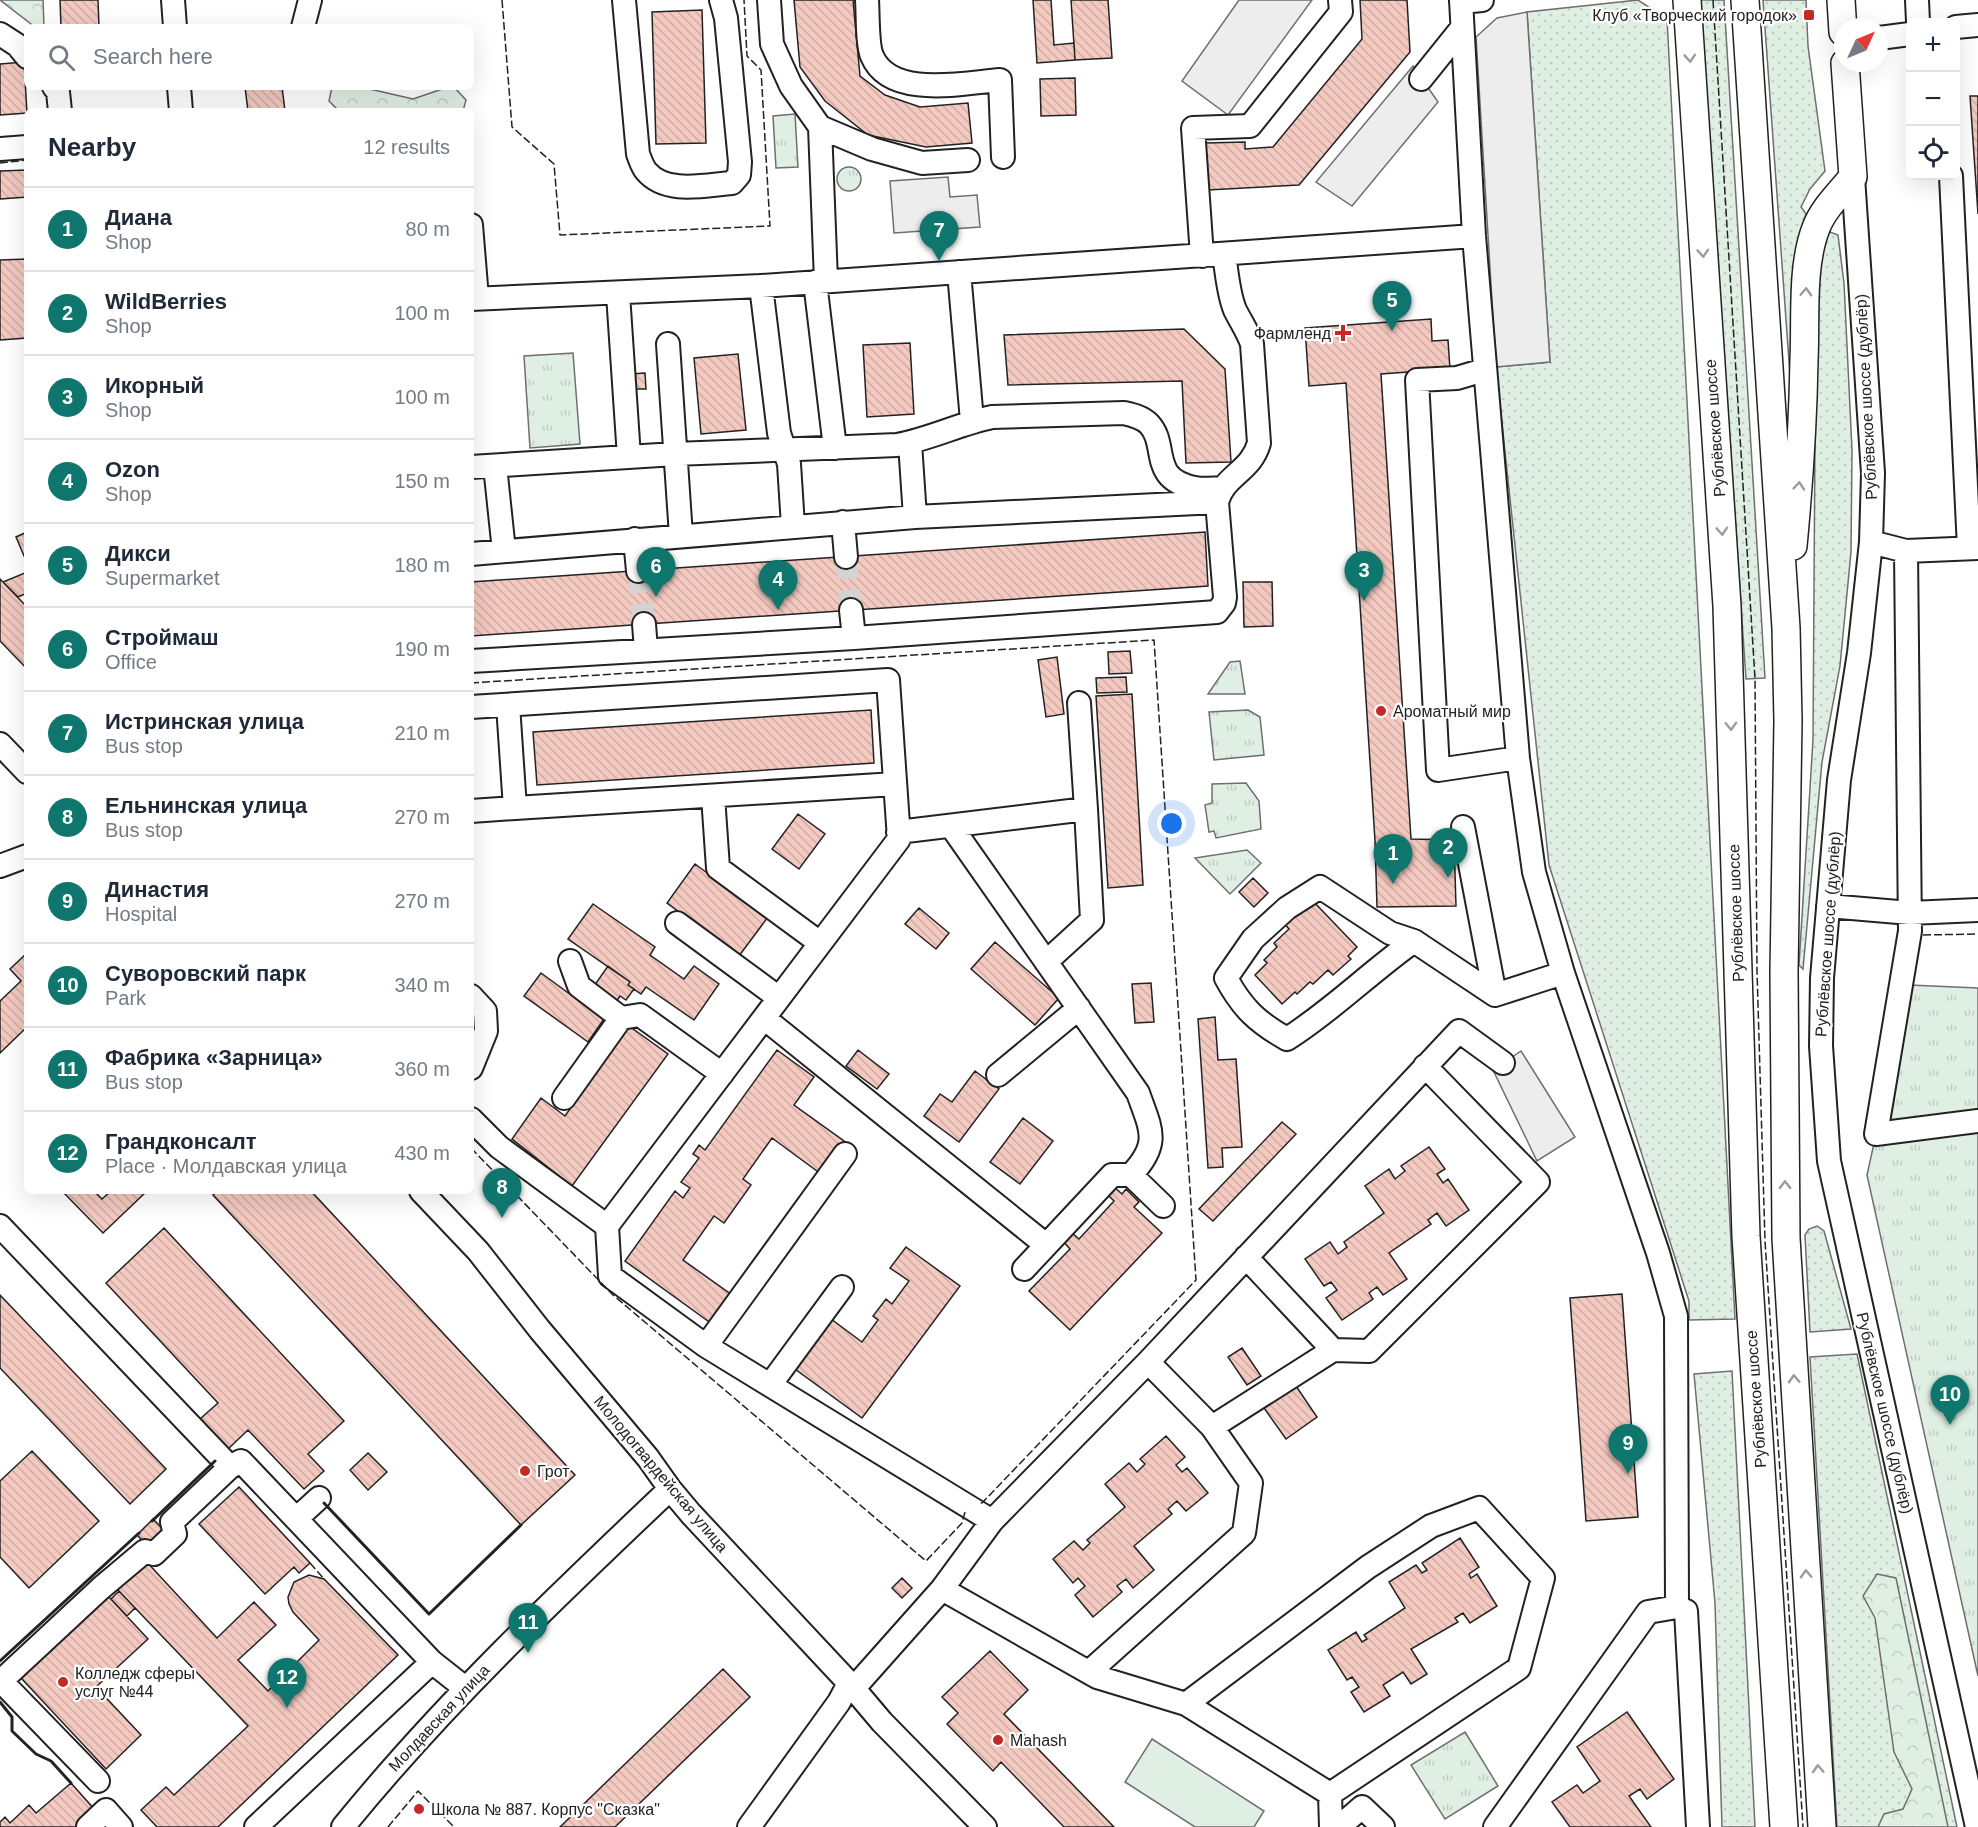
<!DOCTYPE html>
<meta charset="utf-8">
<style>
:root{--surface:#fff;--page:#f2f2f3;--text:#1f2937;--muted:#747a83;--line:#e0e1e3;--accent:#0f766e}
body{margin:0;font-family:Helvetica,sans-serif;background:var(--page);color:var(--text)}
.controls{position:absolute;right:18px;top:18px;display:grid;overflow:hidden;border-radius:9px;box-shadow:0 6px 24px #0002}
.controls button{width:54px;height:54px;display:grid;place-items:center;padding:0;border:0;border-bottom:2px solid var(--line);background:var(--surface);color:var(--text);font:30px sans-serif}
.compass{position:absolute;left:1834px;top:18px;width:54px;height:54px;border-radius:50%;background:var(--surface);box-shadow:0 6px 24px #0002;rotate:46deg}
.you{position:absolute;left:1172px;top:824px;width:21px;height:21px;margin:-15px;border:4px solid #fff;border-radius:50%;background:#1a73e8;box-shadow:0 0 0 9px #1a73e833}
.badge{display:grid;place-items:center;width:39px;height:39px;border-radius:50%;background:var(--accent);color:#fff;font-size:20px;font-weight:700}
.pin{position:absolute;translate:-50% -50px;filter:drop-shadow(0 2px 3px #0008)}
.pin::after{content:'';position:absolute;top:32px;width:21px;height:18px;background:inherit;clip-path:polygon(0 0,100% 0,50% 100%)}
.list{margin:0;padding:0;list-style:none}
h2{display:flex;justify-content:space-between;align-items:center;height:78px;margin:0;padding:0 24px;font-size:26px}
h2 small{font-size:20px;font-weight:400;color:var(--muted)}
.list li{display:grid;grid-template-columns:39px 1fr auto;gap:18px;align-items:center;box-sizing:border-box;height:84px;padding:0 24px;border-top:2px solid var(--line)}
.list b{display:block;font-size:22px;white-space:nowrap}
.list p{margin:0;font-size:20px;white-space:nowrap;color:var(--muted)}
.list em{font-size:20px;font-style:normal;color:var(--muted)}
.icon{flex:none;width:33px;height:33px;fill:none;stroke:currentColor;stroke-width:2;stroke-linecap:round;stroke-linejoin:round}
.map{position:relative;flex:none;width:1978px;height:1827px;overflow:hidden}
.search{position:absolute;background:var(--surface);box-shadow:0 6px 24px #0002;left:24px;top:24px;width:450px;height:66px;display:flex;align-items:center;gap:15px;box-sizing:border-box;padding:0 21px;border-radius:9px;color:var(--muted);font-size:22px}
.panel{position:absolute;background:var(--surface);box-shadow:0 6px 24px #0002;left:24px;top:108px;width:450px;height:1086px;border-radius:9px}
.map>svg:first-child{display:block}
.grass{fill:url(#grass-dots);stroke:#6f6f6f;stroke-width:1.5}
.forest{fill:url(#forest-crowns);stroke:#6f6f6f;stroke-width:1.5}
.park{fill:url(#park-tufts);stroke:#6f6f6f;stroke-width:1.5}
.pitch{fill:#e0efe3;stroke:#6f6f6f;stroke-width:1.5}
.parking{fill:#ededed;stroke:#6f6f6f;stroke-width:1.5}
.building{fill:url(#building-back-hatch);stroke:#222;stroke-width:1.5}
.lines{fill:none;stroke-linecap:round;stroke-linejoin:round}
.minor-tunnel{stroke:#d3d3d3;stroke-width:22;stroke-dasharray:22 11;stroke-linecap:butt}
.minor-casing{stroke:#222;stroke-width:26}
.major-casing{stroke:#222;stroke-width:30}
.minor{stroke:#fff;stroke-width:22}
.major{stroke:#fff;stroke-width:27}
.fence{stroke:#222;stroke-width:1.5;stroke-dasharray:8 3;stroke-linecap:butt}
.wall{stroke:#222;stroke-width:3}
.oneway{stroke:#9c9c9c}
.poi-dot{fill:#c62828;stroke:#fff;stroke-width:2}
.labels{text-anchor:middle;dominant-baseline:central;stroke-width:4.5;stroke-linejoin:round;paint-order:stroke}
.poi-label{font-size:16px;fill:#222;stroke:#fff;text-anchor:start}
.street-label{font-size:16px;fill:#222;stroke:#fff}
</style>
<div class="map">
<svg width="1978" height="1827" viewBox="0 0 1978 1827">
<defs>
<pattern id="grass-dots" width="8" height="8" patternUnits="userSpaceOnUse" patternTransform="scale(1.5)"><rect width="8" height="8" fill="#e0efe3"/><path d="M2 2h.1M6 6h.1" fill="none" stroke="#c0cdc2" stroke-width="1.8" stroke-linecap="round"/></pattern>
<pattern id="forest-crowns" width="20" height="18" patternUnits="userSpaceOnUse" patternTransform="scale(1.5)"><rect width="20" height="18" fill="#e0efe3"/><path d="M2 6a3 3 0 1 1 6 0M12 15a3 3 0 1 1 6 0" fill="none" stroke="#c0cdc2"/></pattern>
<pattern id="park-tufts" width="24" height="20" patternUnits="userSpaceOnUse" patternTransform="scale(1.5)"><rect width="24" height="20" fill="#e0efe3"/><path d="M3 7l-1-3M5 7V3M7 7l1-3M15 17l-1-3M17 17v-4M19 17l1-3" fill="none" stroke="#c0cdc2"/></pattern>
<pattern id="building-back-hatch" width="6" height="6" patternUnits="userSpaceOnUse" patternTransform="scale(1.5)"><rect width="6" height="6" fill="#f3c9c0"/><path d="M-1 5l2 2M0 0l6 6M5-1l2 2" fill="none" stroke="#d0aca5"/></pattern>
</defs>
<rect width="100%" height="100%" fill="#fff"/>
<path class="grass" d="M1638,0L1667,19L1735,1319L1689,1320V1301L1549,865L1496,367L1550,362L1527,12Z
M1700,0H1724L1765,678L1746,679Z
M1763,0H1806L1808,46L1825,171L1810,189L1801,207L1806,214L1796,249L1793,417Z
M1827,231L1838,235L1844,283L1852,450L1851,552L1840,666L1822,762L1803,969L1799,965L1813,740L1815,434L1820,264Z
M1817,1226L1824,1231L1851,1329L1810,1332L1805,1235L1809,1229Z
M1857,1354L1957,1827H1837L1810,1357Z
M1732,1371L1755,1827H1722L1715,1603L1694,1374Z"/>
<path class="forest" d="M0,0H43L44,27H35Z
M332,87H361L413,99L448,87H454L466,100L463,111H339L329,101Z
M1877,1574L1896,1578L1948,1827H1878L1884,1814L1903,1809L1912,1789L1894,1752L1875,1618L1863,1596Z"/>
<path class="park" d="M795,114L798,167L776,168L773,116Z
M837 179a12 12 0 1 1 24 0a12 12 0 1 1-24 0Z
M573,353L580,444L530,448L524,356Z
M1240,661L1245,694H1208L1230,662Z
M1248,710L1260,717L1264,755L1214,760L1209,712Z
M1246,783L1259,801L1261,829L1216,838L1214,831L1209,832L1205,805L1212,803V784Z
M1247,850L1261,863L1230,894L1195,858Z
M1909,985L1978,988V1676L1867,1175Z
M1465,1732L1498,1786L1445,1819L1411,1765Z"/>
<path class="pitch" d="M1152,1739L1264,1811L1254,1827H1195L1125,1782Z"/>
<path class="parking" d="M1239,0H1312L1228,115L1182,81Z
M1527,12L1550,362L1496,367L1476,37L1497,18Z
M1413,66L1438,102L1352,206L1316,182Z
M948,177L950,197L977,195L980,227L894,233L890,181Z
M1521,1051L1575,1137L1537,1161L1493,1070Z"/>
<path class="building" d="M60,0H98L99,27H61Z
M794,0H853L860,76L885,95L920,107L968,103L972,143L926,147L868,135L825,101L800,67Z
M1033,0H1051L1054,45L1074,43L1075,60L1037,63Z
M1071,0H1108L1112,58L1075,60Z
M1360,0H1407L1410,52L1299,185L1208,190L1205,143L1245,142V149L1273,147L1362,39Z
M702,10L706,143L656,144L652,12Z
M24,62L27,113L0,115V64Z
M1075,78L1076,115L1041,116L1040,79Z
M245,87H282L285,111H248Z
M1970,96H1978V214Z
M27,170V197L0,199V171Z
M27,259V338L0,340V260Z
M1431,319L1432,341L1448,340L1450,369L1381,374L1411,839L1454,840L1456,906L1377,907L1375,841L1346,383L1309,386L1305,328Z
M1184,329L1225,369L1231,462L1186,463L1182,381L1008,385L1004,335Z
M910,343L914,414L867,417L863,345Z
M738,354L746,430L701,434L694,358Z
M645,373L646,389H632L631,374Z
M27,532V563L16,537Z
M1205,532L1208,586L471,636V582Z
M27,572V593L18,597L3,582Z
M0,579L27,607V669L0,641Z
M1243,582H1272L1273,626L1244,627Z
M1130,651L1132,673L1109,674L1108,652Z
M1057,657L1064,714L1046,717L1038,660Z
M1126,677L1127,692L1097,693L1096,678Z
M1132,694L1143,885L1108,888L1096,696Z
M871,710L874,763L537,785L533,732Z
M798,814L825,834L799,869L772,849Z
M695,864L768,917L739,956L667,903Z
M1253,878L1268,893L1254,907L1239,892Z
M1312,900L1357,947L1348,956L1351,959L1333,975L1328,970L1313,984L1310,982L1297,994L1295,992L1282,1004L1255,975L1267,963L1264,960L1277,947L1274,943L1289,929L1283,922Z
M593,904L655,947L650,955L684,979L694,966L719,984L694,1020L646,987L641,994L628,985L630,982L568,939Z
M919,908L949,933L936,949L905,924Z
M995,942L1059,998L1035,1025L971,969Z
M27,953V1027L0,1053V1001L21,981L10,969Z
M608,966L630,982L628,985L634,989L626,1000L620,996L616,1002L594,986Z
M541,973L604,1019L588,1042L524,996Z
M1151,983L1154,1022L1135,1023L1132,984Z
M1215,1017L1218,1060L1236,1059L1242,1147L1222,1148L1223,1167L1208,1168L1198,1019Z
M629,1026L668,1054L572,1186L512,1139L541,1098L565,1116Z
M777,1050L814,1077L794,1105L844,1141L821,1174L772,1138L743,1179L751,1185L724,1223L714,1216L683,1260L732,1295L712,1324L625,1261L675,1191L683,1198L690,1188L681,1182L699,1158L693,1154L699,1145L705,1150Z
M858,1050L889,1074L877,1089L846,1066Z
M975,1071L999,1089L959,1142L924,1116L940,1094L952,1102Z
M1023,1118L1053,1141L1020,1184L990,1162Z
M1282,1122L1296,1134L1213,1221L1199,1209Z
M1429,1147L1445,1169L1437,1174L1443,1183L1448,1179L1469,1210L1446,1226L1437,1213L1428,1220L1431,1224L1389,1253L1407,1279L1383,1295L1377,1287L1369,1293L1373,1299L1342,1320L1326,1298L1337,1290L1331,1282L1324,1286L1305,1259L1330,1242L1338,1254L1347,1247L1344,1242L1384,1213L1365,1186L1389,1169L1395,1179L1405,1171L1401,1166Z
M1113,1186L1122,1194L1126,1189L1139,1202L1134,1207L1162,1233L1070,1330L1029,1291L1070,1249L1062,1240L1070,1231L1079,1239L1114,1201L1106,1193Z
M62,1191H94L102,1199L111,1191H147L103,1233Z
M218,1191H311L575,1475L521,1525L213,1195Z
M164,1228L344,1421L308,1454L324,1471L304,1489L248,1430L228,1449L200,1419L218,1403L106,1283Z
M906,1247L960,1286L862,1418L795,1369L831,1319L862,1342L878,1320L873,1316L886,1299L892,1304L909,1281L890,1268Z
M1622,1294L1638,1517L1586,1521L1570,1298Z
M0,1295L166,1469L130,1504L0,1368Z
M1242,1348L1261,1376L1247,1385L1228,1357Z
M1296,1386L1317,1417L1286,1439L1264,1408Z
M1166,1436L1185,1457L1176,1465L1182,1472L1187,1468L1208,1493L1186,1511L1177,1501L1168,1509L1172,1514L1134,1546L1154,1570L1133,1588L1126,1579L1117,1586L1122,1592L1093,1617L1075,1595L1085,1586L1078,1578L1073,1583L1053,1559L1074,1541L1083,1550L1090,1543L1087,1540L1125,1507L1105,1484L1129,1463L1137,1472L1145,1464L1140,1459Z
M32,1451L99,1521L29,1588L0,1557V1481Z
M368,1453L387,1472L368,1490L350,1470Z
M239,1487L310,1563L299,1573L294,1567L265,1594L199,1524Z
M153,1519L167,1533L151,1549L137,1535Z
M1460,1538L1479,1567L1469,1574L1471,1578L1477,1574L1497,1606L1470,1623L1463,1613L1455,1618L1458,1622L1411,1649L1427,1674L1411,1684L1403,1672L1383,1685L1390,1696L1364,1712L1351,1692L1359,1687L1352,1677L1347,1680L1328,1650L1356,1632L1362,1642L1367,1639L1364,1635L1405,1608L1389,1582L1416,1565L1422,1573L1427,1570L1422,1563Z
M145,1560L217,1638L254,1602L276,1625L238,1660L268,1691L319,1640L293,1612L289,1604L288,1597L294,1582L309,1575L324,1579L398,1655L218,1827H157L141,1810L166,1787L174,1795L248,1726L116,1588Z
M902,1578L912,1588L902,1598L892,1588Z
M119,1591L135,1608L127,1616L111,1599Z
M108,1596L148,1639L96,1687L141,1735L106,1769L21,1678Z
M990,1651L1028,1690L1004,1714L1114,1827H1064L1001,1762L993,1771L947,1724L958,1713L942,1697Z
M723,1669L750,1697L615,1827H560Z
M1627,1712L1674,1779L1647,1799L1640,1789L1629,1796L1651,1827H1570L1552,1802L1577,1785L1583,1793L1600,1781L1577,1747Z
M71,1783L95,1810L75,1827H0V1822L5,1817L10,1823L29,1805L36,1813Z"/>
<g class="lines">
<path class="minor-tunnel" d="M846,557L851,610
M638,571L644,624"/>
<g class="minor-casing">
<path id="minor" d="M173,0L175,27
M624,0L638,154C640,159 642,166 646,171C666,195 705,185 732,183L739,175L740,162L726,18L721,0
M769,0L772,44L791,86L820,127
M867,0C868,13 867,45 872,56C890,99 963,83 1000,80L1003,157
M1461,0L1474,236L1518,758L1534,872L1563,973L1658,1253L1676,1316L1677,1607
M1917,0L1918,22
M1461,2L1482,0
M303,27L310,0
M1956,27L1978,25
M0,34L17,45L27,57
M1879,38L1910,34
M1421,79L1462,28
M54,87L58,92L60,111
M179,87L181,111
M0,149L27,147
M1951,176L1969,548
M1853,177L1873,473L1871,542L1859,653L1839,780L1822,978L1821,1046L1829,1161L1977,1827
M471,225L477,298
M1202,256L1193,128L1250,126L1341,12L1340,0
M959,272L972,421
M826,281L820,127L872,149L922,163L968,160
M815,282L835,448
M761,286L779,433L789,464L793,526
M618,294L629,457
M471,299L761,286L1474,236
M668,344L681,536
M1484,370L1457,378L1417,380L1438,770L1518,758
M910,443L915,517
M495,466L504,551
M471,467L675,454L897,445C930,439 959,424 992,417L1124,413C1133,415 1142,417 1149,424C1169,445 1148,479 1195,488C1204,490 1214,488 1223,488
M843,522L846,557
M635,539L638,571
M1871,542L1906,551L1978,548
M1906,551L1910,931L1876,1134L1978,1121
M471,554L915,517L1217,502
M851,610L854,638
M644,624L646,650
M471,661L854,638L1217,612L1224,603L1225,597L1217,502C1224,475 1251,472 1259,443L1252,344C1248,332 1241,322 1235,310C1228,293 1227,273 1224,254
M508,705L515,808L895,784
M471,707L888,680L899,839L607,1226L499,1147L471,1119
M0,744L27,772
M713,796L718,868L820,943
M471,811L515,808
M951,826L1138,1093C1151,1130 1161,1143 1131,1175H1112L1024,1269
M1463,827L1495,995
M898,832L1086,809L1079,703
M0,866L27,856
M1828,906L1910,913L1978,910
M677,923L779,998
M1414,941C1370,972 1333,1010 1287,1039C1258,1023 1242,1008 1226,978L1253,939L1287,908L1320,887L1390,933L1414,941L1495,995L1563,973
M570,961L579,986L621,1018
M1046,962L1092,920L1086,809
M471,996L485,1011L486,1031L471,1068
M764,1018L1046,1245
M998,1075L1079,1008
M564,1098L621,1018L640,1015L722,1074
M1131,1175L1163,1206
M421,1191L478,1251L540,1330L648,1458L670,1489L691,1514L849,1683L882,1722L985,1827
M0,1226L230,1467L241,1461L432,1662L465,1688
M607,1226L610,1276L706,1346L845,1154
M1246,1257L1333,1350L1369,1351L1538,1182L1425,1066
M706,1346L992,1521
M770,1385L842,1287
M1212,1427L1333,1350
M296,1519L319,1498
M942,1589L1097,1677L1186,1704L1330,1794L1331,1827
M1089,1672L1244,1533L1251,1483L1212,1427L1148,1362
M854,1688L942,1589L992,1521L1148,1362L1459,1031L1503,1063
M1186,1704L1368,1567L1431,1526L1479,1508L1543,1578L1519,1668L1330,1794
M98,1781L1,1681L101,1588L145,1551L154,1554L175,1534L172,1522L230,1467
M88,1827L106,1810L121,1827
M256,1827L432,1662
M343,1827C442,1705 556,1597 670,1489
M749,1827L839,1702L849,1683
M1339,1827L1362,1807L1383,1827
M1495,1827L1648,1612L1677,1607L1686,1611L1698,1827"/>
</g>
<g class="major-casing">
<path id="major" d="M1687,0L1727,606L1746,1236L1784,1827
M1745,0L1786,628L1788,721L1784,972L1786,1238L1822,1827
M1841,0L1843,32
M1793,546C1799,483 1803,423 1804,360C1806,320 1801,266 1816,228C1823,209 1840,193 1853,177L1845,63"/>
</g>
<use href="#minor" class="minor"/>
<use href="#major" class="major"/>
<path class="fence" d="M502,0L512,127L554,164L560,235L770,226L761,70L747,56L744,0
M1713,0L1755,679L1757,971L1765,1241L1803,1827
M0,163L27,160
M471,683L1154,640L1196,1280L982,1503H979
M1923,935L1978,934
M471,1148L613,1295L926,1561L962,1523L965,1512
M310,1563L324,1579
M388,1827L418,1791L454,1827"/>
<path class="wall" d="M324,1503L429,1614L521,1525
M152,1521L215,1461
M0,1661L139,1533
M0,1702L12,1717V1731L36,1754L51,1761L71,1783"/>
</g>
<defs><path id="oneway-chevron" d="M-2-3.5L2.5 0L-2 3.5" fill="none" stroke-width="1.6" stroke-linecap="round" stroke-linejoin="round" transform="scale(1.5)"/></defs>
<g class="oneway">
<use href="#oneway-chevron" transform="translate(1690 58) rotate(86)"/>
<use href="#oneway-chevron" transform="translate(1703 253) rotate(86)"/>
<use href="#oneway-chevron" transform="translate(1806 292) rotate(-88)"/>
<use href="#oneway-chevron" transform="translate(1799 486) rotate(-85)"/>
<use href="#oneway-chevron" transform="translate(1722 531) rotate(86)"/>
<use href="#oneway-chevron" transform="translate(1731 726) rotate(88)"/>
<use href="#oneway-chevron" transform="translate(1785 1185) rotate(-90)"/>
<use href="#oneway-chevron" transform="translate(1794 1379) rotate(-93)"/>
<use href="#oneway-chevron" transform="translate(1806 1574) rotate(-93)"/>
<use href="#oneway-chevron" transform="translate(1818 1769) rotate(-93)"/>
</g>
<g class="poi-dot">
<rect x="1803" y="9" width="12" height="12" rx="3"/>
<path d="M1340 324h6v6h6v6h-6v6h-6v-6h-6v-6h6z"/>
<circle cx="1381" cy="711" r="6"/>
<circle cx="525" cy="1471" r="6"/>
<circle cx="63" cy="1682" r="6"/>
<circle cx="998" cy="1740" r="6"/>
<circle cx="419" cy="1809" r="6"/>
</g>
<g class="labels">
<g class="poi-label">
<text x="1797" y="15" text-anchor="end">Клуб «Творческий городок»</text>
<text x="1331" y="333" text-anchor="end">Фармленд</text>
<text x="1393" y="711">Ароматный мир</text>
<text x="537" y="1471">Грот</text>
<text x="75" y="1673">Колледж сферы<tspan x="75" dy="18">услуг №44</tspan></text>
<text x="1010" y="1740">Mahash</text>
<text x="431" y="1809">Школа № 887. Корпус "Сказка"</text>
</g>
<g class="street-label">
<text transform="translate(1866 397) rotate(-93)">Рублёвское шоссе (дублёр)</text>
<text transform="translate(1715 428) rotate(-94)">Рублёвское шоссе</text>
<text transform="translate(1736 913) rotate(-92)">Рублёвское шоссе</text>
<text transform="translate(1828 934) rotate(-86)">Рублёвское шоссе (дублёр)</text>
<text transform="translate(1756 1399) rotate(-94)">Рублёвское шоссе</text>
<text transform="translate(1885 1413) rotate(77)">Рублёвское шоссе (дублёр)</text>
<text transform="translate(661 1474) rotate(50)">Молодогвардейская улица</text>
<text transform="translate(439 1718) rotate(-47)">Молдавская улица</text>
</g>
</g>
</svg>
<div class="controls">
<button>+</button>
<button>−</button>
<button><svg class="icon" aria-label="locate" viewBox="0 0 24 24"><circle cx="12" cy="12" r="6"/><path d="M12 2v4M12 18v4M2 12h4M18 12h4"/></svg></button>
</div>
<svg class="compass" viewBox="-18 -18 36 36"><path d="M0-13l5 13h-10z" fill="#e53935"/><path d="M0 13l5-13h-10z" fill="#747a83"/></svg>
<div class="you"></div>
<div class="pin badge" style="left:1393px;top:884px">1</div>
<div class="pin badge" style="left:1448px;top:878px">2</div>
<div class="pin badge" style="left:1364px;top:601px">3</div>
<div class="pin badge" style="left:778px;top:610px">4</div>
<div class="pin badge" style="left:1392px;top:331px">5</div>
<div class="pin badge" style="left:656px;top:597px">6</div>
<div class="pin badge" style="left:939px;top:261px">7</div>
<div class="pin badge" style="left:502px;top:1218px">8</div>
<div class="pin badge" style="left:1628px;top:1474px">9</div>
<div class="pin badge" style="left:1950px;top:1425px">10</div>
<div class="pin badge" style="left:528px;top:1653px">11</div>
<div class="pin badge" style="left:287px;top:1708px">12</div>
<div class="search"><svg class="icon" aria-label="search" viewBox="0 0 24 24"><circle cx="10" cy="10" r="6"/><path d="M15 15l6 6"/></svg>Search here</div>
<section class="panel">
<h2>Nearby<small>12 results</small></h2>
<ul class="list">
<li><span class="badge">1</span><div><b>Диана</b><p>Shop</p></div><em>80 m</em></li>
<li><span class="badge">2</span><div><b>WildBerries</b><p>Shop</p></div><em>100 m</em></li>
<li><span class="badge">3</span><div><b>Икорный</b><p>Shop</p></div><em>100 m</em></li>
<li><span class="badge">4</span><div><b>Ozon</b><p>Shop</p></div><em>150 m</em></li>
<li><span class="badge">5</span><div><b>Дикси</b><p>Supermarket</p></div><em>180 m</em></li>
<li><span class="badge">6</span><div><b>Строймаш</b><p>Office</p></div><em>190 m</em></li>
<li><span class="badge">7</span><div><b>Истринская улица</b><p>Bus stop</p></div><em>210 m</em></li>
<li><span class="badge">8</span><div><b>Ельнинская улица</b><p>Bus stop</p></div><em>270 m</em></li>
<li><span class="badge">9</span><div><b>Династия</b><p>Hospital</p></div><em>270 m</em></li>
<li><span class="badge">10</span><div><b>Суворовский парк</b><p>Park</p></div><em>340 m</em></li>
<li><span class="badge">11</span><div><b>Фабрика «Зарница»</b><p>Bus stop</p></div><em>360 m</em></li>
<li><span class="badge">12</span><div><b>Грандконсалт</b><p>Place · Молдавская улица</p></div><em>430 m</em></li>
</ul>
</section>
</div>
